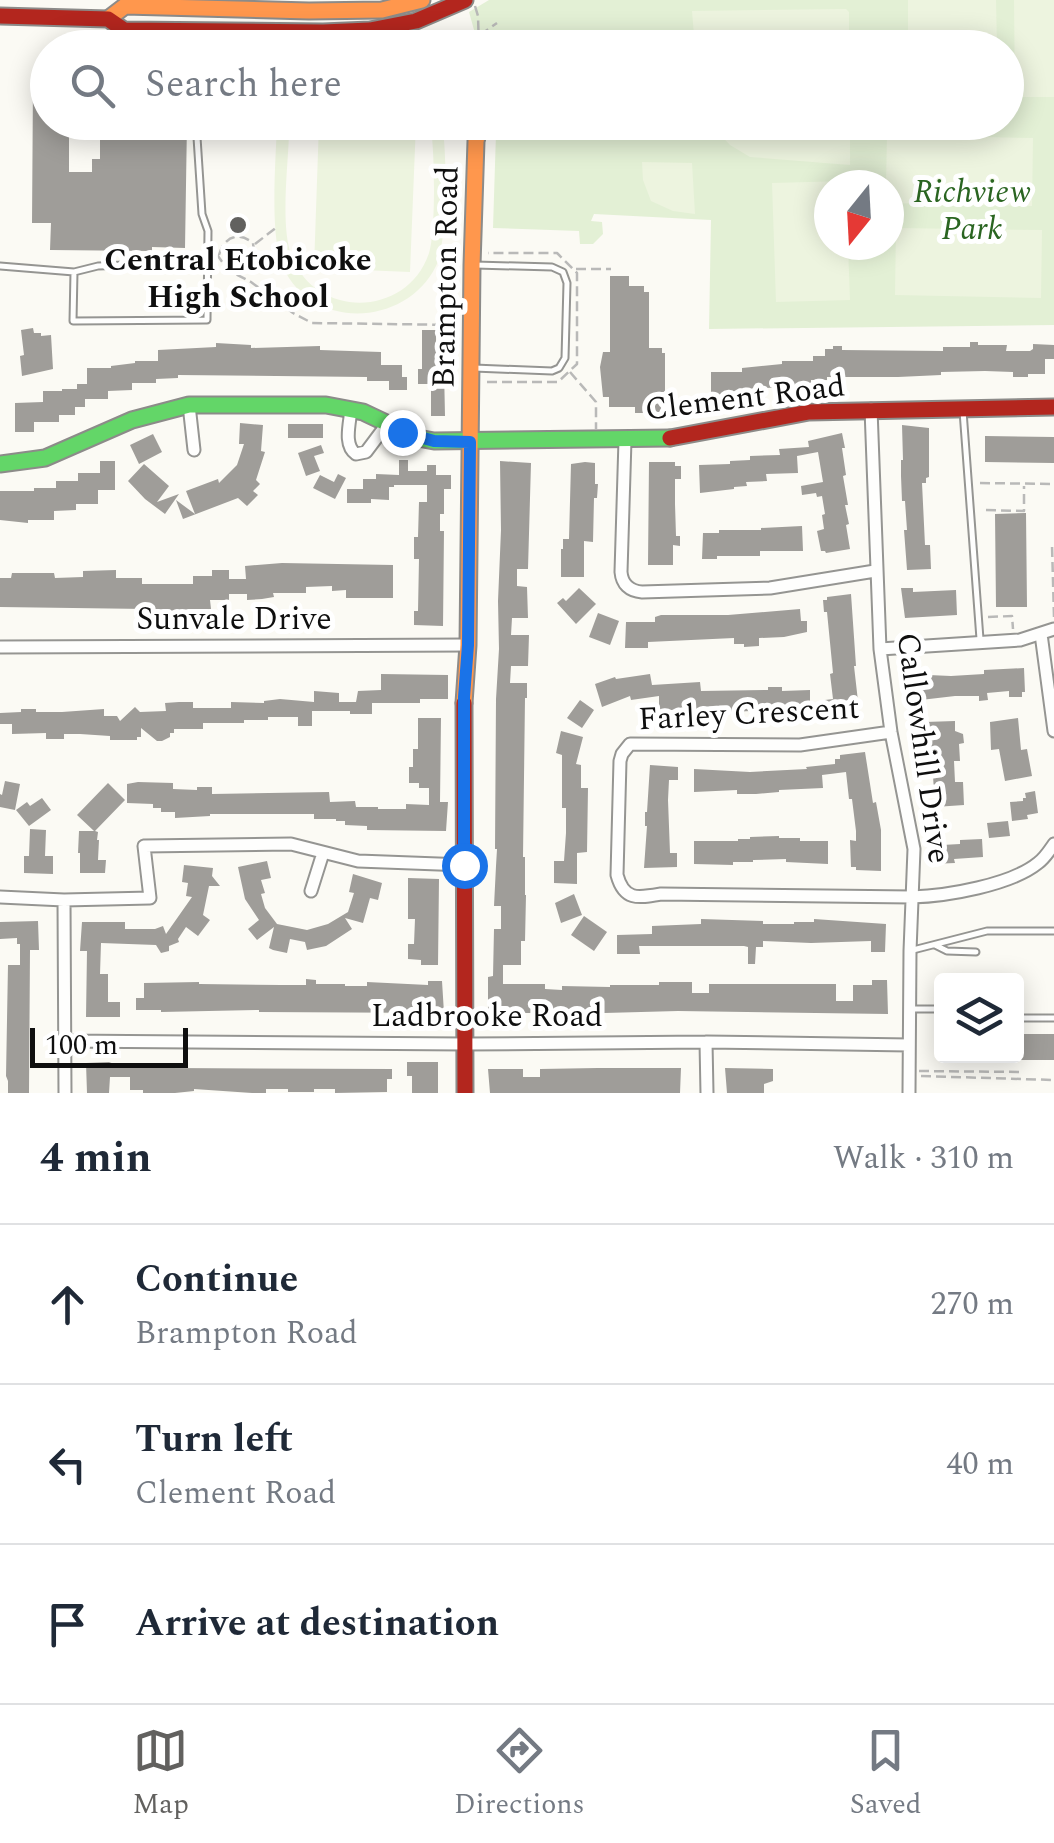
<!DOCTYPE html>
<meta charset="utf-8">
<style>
:root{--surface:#fff;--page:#f6f6f7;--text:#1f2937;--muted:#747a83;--line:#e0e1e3;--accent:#62615f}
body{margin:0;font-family:Spectral,serif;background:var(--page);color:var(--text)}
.controls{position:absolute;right:30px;bottom:30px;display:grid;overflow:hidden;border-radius:10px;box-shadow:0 5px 25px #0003}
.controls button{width:90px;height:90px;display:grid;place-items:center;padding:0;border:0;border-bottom:2px solid var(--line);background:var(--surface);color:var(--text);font:50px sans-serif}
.compass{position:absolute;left:814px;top:170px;width:90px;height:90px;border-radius:50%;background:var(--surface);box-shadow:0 5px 25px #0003;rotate:198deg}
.scale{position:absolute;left:30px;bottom:25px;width:158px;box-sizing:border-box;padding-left:10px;border:5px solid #0f0f0f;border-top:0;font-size:28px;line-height:35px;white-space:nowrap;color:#0f0f0f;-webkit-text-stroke:8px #fff;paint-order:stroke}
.stop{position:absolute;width:30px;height:30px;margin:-22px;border:8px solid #1a73e8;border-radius:50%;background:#fff}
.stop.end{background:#1a73e8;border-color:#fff;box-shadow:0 2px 10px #0008}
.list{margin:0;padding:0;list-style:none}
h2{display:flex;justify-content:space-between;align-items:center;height:130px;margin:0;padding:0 40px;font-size:42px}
h2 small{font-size:32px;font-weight:400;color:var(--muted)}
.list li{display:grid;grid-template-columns:65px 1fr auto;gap:30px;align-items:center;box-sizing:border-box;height:160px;padding:0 40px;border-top:2px solid var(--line)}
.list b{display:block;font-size:38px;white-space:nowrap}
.list p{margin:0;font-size:32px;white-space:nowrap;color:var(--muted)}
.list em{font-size:32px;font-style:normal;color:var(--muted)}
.icon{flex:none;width:55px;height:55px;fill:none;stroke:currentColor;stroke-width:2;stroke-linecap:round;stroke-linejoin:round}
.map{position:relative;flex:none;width:1054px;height:1093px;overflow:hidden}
.search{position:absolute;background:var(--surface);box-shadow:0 5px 25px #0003;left:30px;right:30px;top:30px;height:110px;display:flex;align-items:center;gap:25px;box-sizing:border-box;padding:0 35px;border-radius:55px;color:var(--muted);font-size:38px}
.sheet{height:610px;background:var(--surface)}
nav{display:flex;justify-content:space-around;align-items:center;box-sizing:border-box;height:140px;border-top:2px solid var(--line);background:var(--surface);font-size:28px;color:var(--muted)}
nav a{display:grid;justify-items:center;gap:5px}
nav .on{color:var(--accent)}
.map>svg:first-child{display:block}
.green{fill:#e3f0d5;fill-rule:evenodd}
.pitch{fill:#edf4df}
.building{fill:#9f9d99}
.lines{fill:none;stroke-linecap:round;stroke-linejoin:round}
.lane-casing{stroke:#959592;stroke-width:9}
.street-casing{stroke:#959592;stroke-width:15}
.fast-casing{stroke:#8c8b89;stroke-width:19}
.slow-casing{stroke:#8c8b89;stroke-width:19}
.jam-casing{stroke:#8c8b89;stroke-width:19}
.path{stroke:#b9b9b8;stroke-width:2.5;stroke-dasharray:10 5;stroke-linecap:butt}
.lane{stroke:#fefefd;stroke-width:5}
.street{stroke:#fefefd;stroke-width:11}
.fast{stroke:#63d668;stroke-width:15}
.slow{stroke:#ff974d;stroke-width:15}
.jam{stroke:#b3261e;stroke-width:15}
.route{stroke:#1a73e8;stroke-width:12}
.poi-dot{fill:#62615f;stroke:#fff;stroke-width:4}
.labels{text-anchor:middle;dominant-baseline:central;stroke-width:10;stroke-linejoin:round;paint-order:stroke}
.park-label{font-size:32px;font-style:italic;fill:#2a6521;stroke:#fff}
.poi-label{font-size:32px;font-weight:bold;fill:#0f0f0f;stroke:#fff}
.street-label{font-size:32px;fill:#0f0f0f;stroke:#fff}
</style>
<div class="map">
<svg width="1054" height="1093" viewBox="0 0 1054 1093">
<rect width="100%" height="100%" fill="#fbfaf4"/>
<path class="green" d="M489,0H1054V325L709,329L711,220L594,214L591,221L602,222L603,234L593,244H580L579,231L493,228L496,133L504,123L1006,122V48L476,47V37L469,12ZM829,185H889V245H829Z"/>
<path class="pitch" d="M908,0H996L997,47H908Z
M1014,0H1054V97H1015Z
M846,9L849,12V47H695L692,11Z
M527,34L676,39V47H527Z
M277,123H292L289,134C288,167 280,228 292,257C317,320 408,317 429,253C436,232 435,145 430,123H442C447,150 448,242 436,266C406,327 312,331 283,267C269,236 276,158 277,123Z
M319,123H416L410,272L314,268Z
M524,123H673V135L524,129Z
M709,123H850V165L750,157L730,145Z
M887,135L1033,138L1032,206L889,203V185H886Z
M642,162L692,163L695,214L673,211L651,201L643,180Z
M846,181V185H829V245H848L850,300L776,302L772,183Z
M896,228L1042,230L1041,298L895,295Z"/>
<path class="building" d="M33,82H48V122H69V172H92V159H100V123L187,122L185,248L152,247V251L50,250L51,223H32Z
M610,276H629V286H644V292H649V348H662V353H665V392H661V413H635V407H609V397H603L600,367L603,352H610Z
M33,328L34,333H41V336L51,335L53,369L22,376L20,356L24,355L21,330Z
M422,330H436V346H446V369H444L445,416H431V384H418V369H422Z
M970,342H978V345H1007L1006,351H1030L1033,349V344L1054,345V359H1045V374H1028V377H1013V372L985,371L941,372V375L898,377H827V380H811V386L766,388V395H755V397L711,400V372H742V368L782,364V361H813V356H825V349H833V346H842V350L943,351V347H970Z
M216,343L251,345V348L320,346V350L381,352V365H402V377H407V390H389V381H367V377L178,375V378L156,379V383H132V390L108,391V399H85V407H75V415H59V422H34V432H15V403L43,402V391H62V389H77V384H87V368H111V366L135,363V361H158V350L216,347Z
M240,423L263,425L261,451L265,452L256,480L260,484L253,491L258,495L247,506L238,498L183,519L176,500L195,514L186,491L218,479L219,483L237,465L244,444H239Z
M288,424H323V438H288Z
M902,425L929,428V477L926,478V483H922L925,545H930L931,569L907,570L904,530H907L905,501H902L901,476V460H903Z
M842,433L845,448H842L846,475L843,476L848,505H845L849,524L846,525L850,549L826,553L825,551H821L817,531L824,529L822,515L825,514L822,496L817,497L816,493L802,495L801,486L823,482L818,452L797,456L798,473L766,474L767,481L746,482L747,486L734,487V489L700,493L699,465L730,464V461L750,460V456L780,455L779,449L809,447L808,441Z
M153,434L162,452L139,464L130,445Z
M985,436L1054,437V463L985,462Z
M321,445L324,453L314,456L320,471L306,476L298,453Z
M399,460H408V471H427V465H436V475H451V489H444V514H440V531H444L443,626L414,625V611H418L419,559H414V537H418L419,502H427V485H394V487H389V500L371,499V503H347V489H363V479H376V474L399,475Z
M100,461H115V490H98V504H76V510L54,511V520H28V523L0,520V491H34V488H56V481H78V473H100Z
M500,461L531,463L528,569H517V586L527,587L528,618H512L511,635H529L528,666H511L510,683H527V698H525L523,857H525V895H526L525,941H521V965H503V984H545V989L562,990V986L610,987V985H659V982H692V993H709V984H836V1001H853V985H872V980H887L888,1014L678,1011L604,1013V1011L575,1010L553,1011V1013H488V977L493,976L494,929H501V906H494L496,866L497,849H495L496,699L499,649L498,601L501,530Z
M585,462L595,463V484H598L597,498H594L593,542L584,541V577H561V549H563V539H569L571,464Z
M649,462H675V466H681V479H675V504L676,536H680V546L673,545V565H648Z
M144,464L169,486L157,502L179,494L165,514L145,499L128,481Z
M338,474L346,478L335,499L313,488L320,475L334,482Z
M1026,513L1027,607H996L995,514Z
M802,526L803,551H760V556H717V559H702L703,533H719V530H761V528Z
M282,563L393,565V598H346V590L332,591V586L306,587V593H273L274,597L262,599L247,600V594H229V600H210L211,609H188V613L146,612V609L0,607V578H11L12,573H54L55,578L83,577V571L116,570V578H142V584H193V576H212V570H229V579H246L245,566Z
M579,588L596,604L576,624L557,603L563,598L566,601Z
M901,588H913V592L956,590L957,615L905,618Z
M851,594L856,666H854L859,710L826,712L825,700L833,699L830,674L833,673L827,612H824L823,600H827V597Z
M800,609L801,621H807V632L784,637L759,638V646L744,647V644H734V638L648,642V648H625L626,622H655V617L661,615H728Z
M598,613L619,621L610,645L589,637Z
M1024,668L1025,692H1022V697H1009V691L987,693L988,700L979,701V696H955L912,701V697H907L906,674L951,676L984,674V670Z
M381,674L448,675V699H420V703H372V714H350V711H312V726H298V717H268V720H244V723H203V729H174V733H170V737L162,741H157L141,728V737H137V740H110V736L80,734H64V739H46V733L12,734V724H0V713L21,712V709H36V712H62L104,709V716H117L120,721L135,707L140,712L166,711L165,703L179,702H193V708H231V702L264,703V701L280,699L314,702V691L339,693V702H356L358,691L381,690Z
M650,674L652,685L700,682L701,691L768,690V687H782V691L810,690V709L765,710V713L751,714V711L709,713V710H659V696L631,700L630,696L602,707L595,684L615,677L616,679Z
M580,700L594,710L582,728L567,718Z
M418,718H441L440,802H448L446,831L367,830V826L345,825V821H336V819H314V814H210V816L175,818V812H161V808H153V804L127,803V784L138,782L173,783V789L197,790V787H212V794L329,792L330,802L355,801L356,807H378V809H406V804L429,805V788H419V783H409V767H413V749H418Z
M1018,718L1021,750L1027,749L1032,776L1005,781L999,749L991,750L990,722Z
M955,721V731L963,734L964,743L959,744L960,761H954L955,782H963L964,805L935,807L933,776L927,777L925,722Z
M561,731L583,737L576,764L581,765V788H588L587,852L577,853V884L554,883V861H564L566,833V808H562V755L556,753Z
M865,752L873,803L876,802L881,830V871L856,870V867H851L850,840L856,841V831L852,799H849L846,772L822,775L823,788L779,790V792L756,794H737V790L694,792V769L750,772L807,769L806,767L835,764V759H840V755Z
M650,765L678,767V780H669L668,800L670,853H677V867L644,868L647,826H645V812H647Z
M5,781L20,784L15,810L0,807V794L2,795Z
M108,783L125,800L95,831L98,832L97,840H99L98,860H106L105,873H80V853H78L79,831H94L77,815Z
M1035,791L1038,813L1027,815L1028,819L1012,821L1010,802L1023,801V798H1026L1025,793Z
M42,798L51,810L29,826L16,810L27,802L30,806Z
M1008,821L1010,836L989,838L987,823Z
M30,829L46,830L45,856H53V874L24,873V856H29Z
M779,836V838H800V841H828V864L786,862V859L753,860V862H733V865L694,864V841H738V839H750V837Z
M931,836H941L942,845L960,844V840L982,839L983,857L954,859L955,863L932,864Z
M267,861L271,878L261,880L265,893L261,894L265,908L277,924L307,930L328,924L348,912L354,893L349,892L353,874L382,883L378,900L370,898L363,923L345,918L352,929L326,946L307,950L305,942L290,939L287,953L273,950L269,948L274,927L257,940L248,929L259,920L245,899L238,867Z
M184,865L213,868L212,876L220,886H209L203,915L210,920L198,936L186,927L178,939L179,942L169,946V951L161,953L156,945L101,943L100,974H108V1002H120V1017H86L87,951H80L82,922H125V929H155L163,926L166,934L192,897L186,896L188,883L182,882Z
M408,878L439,879L438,965H421V960L408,959V944H414L415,919H408Z
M574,894L582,915L561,923L555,903Z
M584,916L607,932L594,951L571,935Z
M701,919L763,921V924H794V922H814V919L886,924L885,952H871V941L811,943L763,941V947H756L755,964H748V947L744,946H639L640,954H617V935L652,934V926L701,924Z
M38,921L39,950H30L29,1093H8V1081L6,1076L8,965H20V944H17V938L0,939V922Z
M306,979L316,980V984H345V986H367V982L428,985V981H442L444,1013L259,1012V1010L161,1012V1010H136V998H144V983L199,982V984L281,985H306Z
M1016,1034H1054V1060H1016Z
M109,1062L114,1064V1068H154V1066L169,1065V1068L392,1069V1079H387V1092L335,1093V1089H314V1092H288V1089H266V1093H252L194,1089V1091L175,1093H143V1090H130V1077H110L109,1093H87L86,1063Z
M407,1062H438V1093H412V1076H407Z
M598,1068H681L680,1093H490L488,1069H523V1077H540V1069Z
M725,1068L773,1069V1081L764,1084V1093H727Z"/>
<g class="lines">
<g class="lane-casing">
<path id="lane" d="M0,266L74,272L98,266L209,262
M74,272L73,321L207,320L208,231L202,214L196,122
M474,368L552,371L559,368L565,358L567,283L563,272L552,267L475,265
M963,411L980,639
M935,945L947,951L976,952
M913,950L987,931H1054
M910,1009H942
M1016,1018H1054"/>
</g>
<g class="street-casing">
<path id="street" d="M189,405L194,450
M351,409C350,423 343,445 356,454L366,452L387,424
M871,409L880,649L891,732L914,849L910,951L909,1093
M625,440L621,572C622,584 629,591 642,592L770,588L875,571
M1041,634L1054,731
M0,647L468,645
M880,649L1020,640L1054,629
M891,732L800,745L630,744L622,754L620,761L617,875C624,901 638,898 661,894L912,897C947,896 1011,885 1038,863C1045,858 1049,851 1054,844
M311,891L323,853
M0,897L64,900L150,898L144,846L291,844L358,861L465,865
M64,900L65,1093
M64,1041L465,1044L706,1042L909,1045
M706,1042L707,1093"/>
</g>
<g class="fast-casing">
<path id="fast" d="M0,464L45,458L132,420L189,405H326L363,412L418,438L434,441L670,438"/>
</g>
<g class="slow-casing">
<path id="slow" d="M108,19L125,6L309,11L382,10L422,0
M464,703L468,645L472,265L476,141L481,122"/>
</g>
<g class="jam-casing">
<path id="jam" d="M0,16L108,19L124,30L323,32L370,30L416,21L465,0
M670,438L809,412L1054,407
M464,703L465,1093"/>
</g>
<path class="path" d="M475,6L478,16L479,48
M480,35L497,23
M69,38V48
M255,244L277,227
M219,255C224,237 238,231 253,243L255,261L250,268L238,273
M215,256H218L228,270L251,282L293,313L312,323L458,325
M257,261H279
M576,269H611
M570,372L596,402V429
M487,382H558L577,364V273L557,253H488
M980,483L1054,484
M986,510L1024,511V486
M988,617L1012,616L1013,629
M1054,617L1052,545H1054
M919,1071L1023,1072
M921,1076L1054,1080"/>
<use href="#lane" class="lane"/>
<use href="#street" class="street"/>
<use href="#fast" class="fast"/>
<use href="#slow" class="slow"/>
<use href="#jam" class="jam"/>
</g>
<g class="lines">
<path class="route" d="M402,432L434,441L470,442L468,645L464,697V865"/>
</g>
<circle class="poi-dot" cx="238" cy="225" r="10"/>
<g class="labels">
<g class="park-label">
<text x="972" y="192">Richview<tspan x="972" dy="37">Park</tspan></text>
</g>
<g class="poi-label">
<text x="238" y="260">Central Etobicoke<tspan x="238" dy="37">High School</tspan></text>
</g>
<g class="street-label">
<text transform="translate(446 277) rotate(-89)">Brampton Road</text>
<text transform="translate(745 398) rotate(-7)">Clement Road</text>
<text x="234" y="619">Sunvale Drive</text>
<text transform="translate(749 714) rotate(-3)">Farley Crescent</text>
<text transform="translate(923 748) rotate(82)">Callowhill Drive</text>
<text x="487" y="1016">Ladbrooke Road</text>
</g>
</g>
</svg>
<div class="controls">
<button><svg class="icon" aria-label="layers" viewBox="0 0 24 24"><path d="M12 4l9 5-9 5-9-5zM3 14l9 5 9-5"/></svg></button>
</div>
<svg class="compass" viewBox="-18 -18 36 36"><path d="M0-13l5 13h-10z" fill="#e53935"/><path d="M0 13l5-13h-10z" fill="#747a83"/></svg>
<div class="scale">100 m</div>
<div class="stop" style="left:464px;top:865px"></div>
<div class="stop end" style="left:402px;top:432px"></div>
<div class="search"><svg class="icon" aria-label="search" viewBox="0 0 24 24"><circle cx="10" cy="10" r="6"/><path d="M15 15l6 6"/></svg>Search here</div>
</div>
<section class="sheet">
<h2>4 min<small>Walk · 310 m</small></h2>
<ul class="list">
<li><svg class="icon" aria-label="ahead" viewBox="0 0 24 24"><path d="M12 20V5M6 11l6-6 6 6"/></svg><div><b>Continue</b><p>Brampton Road</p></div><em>270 m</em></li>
<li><svg class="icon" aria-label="left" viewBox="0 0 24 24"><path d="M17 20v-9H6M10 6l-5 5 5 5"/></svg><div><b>Turn left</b><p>Clement Road</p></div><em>40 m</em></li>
<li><svg class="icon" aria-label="arrive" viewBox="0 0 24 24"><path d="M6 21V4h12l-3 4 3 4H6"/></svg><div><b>Arrive at destination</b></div></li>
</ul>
</section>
<nav>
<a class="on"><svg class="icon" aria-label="map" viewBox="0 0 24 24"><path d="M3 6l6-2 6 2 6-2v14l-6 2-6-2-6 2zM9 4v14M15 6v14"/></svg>Map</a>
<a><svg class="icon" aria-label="directions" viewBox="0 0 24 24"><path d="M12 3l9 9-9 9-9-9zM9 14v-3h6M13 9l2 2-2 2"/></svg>Directions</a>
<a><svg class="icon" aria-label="saved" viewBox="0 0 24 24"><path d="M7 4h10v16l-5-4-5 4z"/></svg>Saved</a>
</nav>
